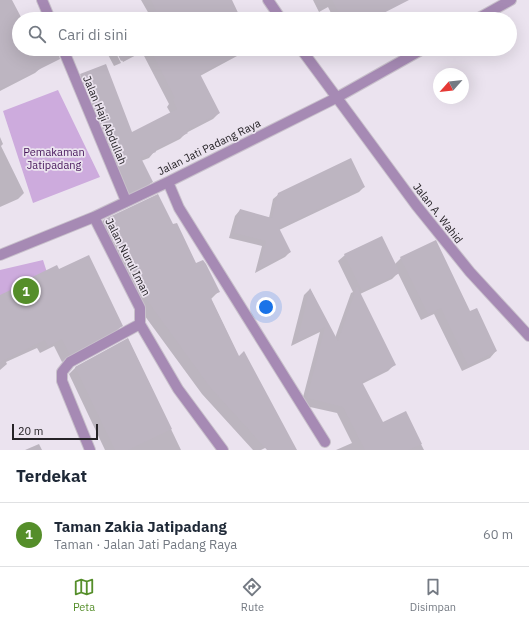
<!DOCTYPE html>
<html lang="id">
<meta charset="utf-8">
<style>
:root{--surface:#fff;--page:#f2f2f3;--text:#1f2937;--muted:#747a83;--line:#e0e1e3;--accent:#558e2a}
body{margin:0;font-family:"IBM Plex Sans",sans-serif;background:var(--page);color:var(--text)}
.compass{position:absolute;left:433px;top:68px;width:36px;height:36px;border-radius:50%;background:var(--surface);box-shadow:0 4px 16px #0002;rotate:243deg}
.scale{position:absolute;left:12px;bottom:10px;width:86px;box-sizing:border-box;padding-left:4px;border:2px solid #262327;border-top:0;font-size:11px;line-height:14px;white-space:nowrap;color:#262327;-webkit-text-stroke:3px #ebe3ef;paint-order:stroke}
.you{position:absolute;left:266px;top:307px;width:14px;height:14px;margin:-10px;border:3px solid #fff;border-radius:50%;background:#1a73e8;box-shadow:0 0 0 6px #1a73e833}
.badge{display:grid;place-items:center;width:26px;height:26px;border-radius:50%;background:var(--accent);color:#fff;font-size:13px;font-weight:700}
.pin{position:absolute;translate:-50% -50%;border:2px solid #fff;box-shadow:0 1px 4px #0006}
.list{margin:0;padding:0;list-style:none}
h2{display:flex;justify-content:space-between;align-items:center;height:52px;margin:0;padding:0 16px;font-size:17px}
h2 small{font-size:13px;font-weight:400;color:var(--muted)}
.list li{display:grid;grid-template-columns:26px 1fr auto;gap:12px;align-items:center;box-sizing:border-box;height:64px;padding:0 16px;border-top:1px solid var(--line)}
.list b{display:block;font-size:15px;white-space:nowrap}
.list p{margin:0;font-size:13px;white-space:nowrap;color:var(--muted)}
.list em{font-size:13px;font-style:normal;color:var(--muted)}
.icon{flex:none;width:22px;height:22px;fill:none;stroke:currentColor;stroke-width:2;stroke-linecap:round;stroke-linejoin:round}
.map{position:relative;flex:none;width:529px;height:450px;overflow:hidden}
.search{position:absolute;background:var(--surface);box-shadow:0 4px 16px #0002;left:12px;right:12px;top:12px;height:44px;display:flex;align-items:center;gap:10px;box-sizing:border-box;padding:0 14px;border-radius:22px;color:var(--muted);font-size:15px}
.sheet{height:116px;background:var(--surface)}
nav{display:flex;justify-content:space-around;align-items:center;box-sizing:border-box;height:56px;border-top:1px solid var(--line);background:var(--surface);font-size:11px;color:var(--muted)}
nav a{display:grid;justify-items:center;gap:2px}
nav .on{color:var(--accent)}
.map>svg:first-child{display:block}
.green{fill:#cdabdd}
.shadow{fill:#0003}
.building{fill:#bdb5c1}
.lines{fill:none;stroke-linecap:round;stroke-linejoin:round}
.minor-casing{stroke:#c8c0cb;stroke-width:12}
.minor{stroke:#a68ab4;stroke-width:10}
.labels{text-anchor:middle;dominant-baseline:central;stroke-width:3.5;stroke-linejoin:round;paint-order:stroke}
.street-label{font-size:11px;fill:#262327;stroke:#ebe3ef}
.park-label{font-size:11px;fill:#451559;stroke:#ebe3ef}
</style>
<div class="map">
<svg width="529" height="450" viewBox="0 0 529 450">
<rect width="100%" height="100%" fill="#ebe3ef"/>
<path class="green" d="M58,90L100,177L33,203L3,111Z
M43,260L60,313L0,326V270Z"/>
<path class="shadow" d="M0,0H11L19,19V49H33L42,67L35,73L0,91Z
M141,0H230L240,19H140L149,14Z
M313,0H377L383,12L376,19H334L328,7L319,12Z
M105,49H114L121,63L114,66Z
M116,49H250L200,76L219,113L213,119L186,133L180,139L154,152L149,158L141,161L152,182L145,188L123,198L75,81L81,75L132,133L171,114L167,107L169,104L142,52L123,62Z
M349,49H364L352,55Z
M0,137L3,144L1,146L24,193L18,199L0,207Z
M364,187L359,192L279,230L290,252L285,257L255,273L262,246L229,238L235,216L240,210L269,218L273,199L279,194Z
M158,195L172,226L196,264L218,292L211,299L279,441L261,450H253L202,394L128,293L96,228L103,221Z
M345,255L395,264L401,258L469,312L496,351L490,358L462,371L434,314L421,320L398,273L392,279L360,294L394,365L388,371L362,384L382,424L405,413L424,450H336L352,443L337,413L301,405L320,332L291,346L304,295L310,289L335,338L351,293L353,292L338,261Z
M56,267L121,326L114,334L62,362L54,346L40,353L37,348L6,362L7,364L0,370V296L13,290L18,285Z
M128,339L181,450H105L69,374L76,367Z
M39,444L42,450H25Z"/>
<path class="building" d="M0,0H12L22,19H19V49H57L60,59L0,89Z
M151,0H232L241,19H138L156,10Z
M332,0H409L372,19H342Z
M115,49H143L121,61Z
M150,49H248L200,74L220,113L186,131L188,133L155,150L156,152L141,158L153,182L130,193L80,74L106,64L132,132L177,109L173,100L175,98Z
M351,158L365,187L279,228L291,252L259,269L266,241L234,233L240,209L272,218L278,193Z
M158,194L173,224L177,223L196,263L203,260L206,264L220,292L210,296L239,356L244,351L297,450H267L210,387L136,285L103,220Z
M382,236L400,273L362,291L344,254Z
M436,240L470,311L477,308L497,351L468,365L441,308L428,314L400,257Z
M89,255L123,326L70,355L62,339L48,346L45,340L0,362V295L19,286L18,284L57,265L59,269Z
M357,286L396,365L362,382L383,422L406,411L422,444L408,450H365L343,407L307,398L325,327L297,341L310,288L338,341Z
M128,338L172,429L128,450H115L75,367Z"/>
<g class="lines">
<g class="minor-casing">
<path id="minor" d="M42,0L50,19
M268,0L281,19
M477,19L511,0
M63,49L126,201
M301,49L416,205L470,272L529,336
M168,182L179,208L325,442
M0,255L94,217L168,182L336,98L423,49
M140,324L178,389L223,450
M90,450L62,381V372L70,362L140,324V308L94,217"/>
</g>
<use href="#minor" class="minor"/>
</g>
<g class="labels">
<g class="street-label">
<text transform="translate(105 120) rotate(67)">Jalan Haji Abdullah</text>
<text transform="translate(209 147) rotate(-26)">Jalan Jati Padang Raya</text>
<text transform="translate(438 213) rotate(52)">Jalan A. Wahid</text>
<text transform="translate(128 257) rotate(63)">Jalan Nurul Iman</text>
</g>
<g class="park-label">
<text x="54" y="152">Pemakaman<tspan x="54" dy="13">Jatipadang</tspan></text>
</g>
</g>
</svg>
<svg class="compass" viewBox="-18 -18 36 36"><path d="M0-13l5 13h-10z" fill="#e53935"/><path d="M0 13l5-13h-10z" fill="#747a83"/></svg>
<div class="scale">20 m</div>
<div class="you"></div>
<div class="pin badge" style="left:26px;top:291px">1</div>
<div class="search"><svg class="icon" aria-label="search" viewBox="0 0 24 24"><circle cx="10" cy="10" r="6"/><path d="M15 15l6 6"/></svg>Cari di sini</div>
</div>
<section class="sheet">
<h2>Terdekat<small></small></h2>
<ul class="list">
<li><span class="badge">1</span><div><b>Taman Zakia Jatipadang</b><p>Taman · Jalan Jati Padang Raya</p></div><em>60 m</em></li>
</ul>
</section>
<nav>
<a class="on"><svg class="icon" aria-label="map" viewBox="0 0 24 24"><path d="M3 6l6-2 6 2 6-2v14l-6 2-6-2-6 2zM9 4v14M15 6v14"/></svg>Peta</a>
<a><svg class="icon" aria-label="directions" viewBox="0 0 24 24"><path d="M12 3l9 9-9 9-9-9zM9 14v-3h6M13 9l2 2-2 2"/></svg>Rute</a>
<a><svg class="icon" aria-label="saved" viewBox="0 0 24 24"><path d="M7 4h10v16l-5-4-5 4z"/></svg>Disimpan</a>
</nav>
